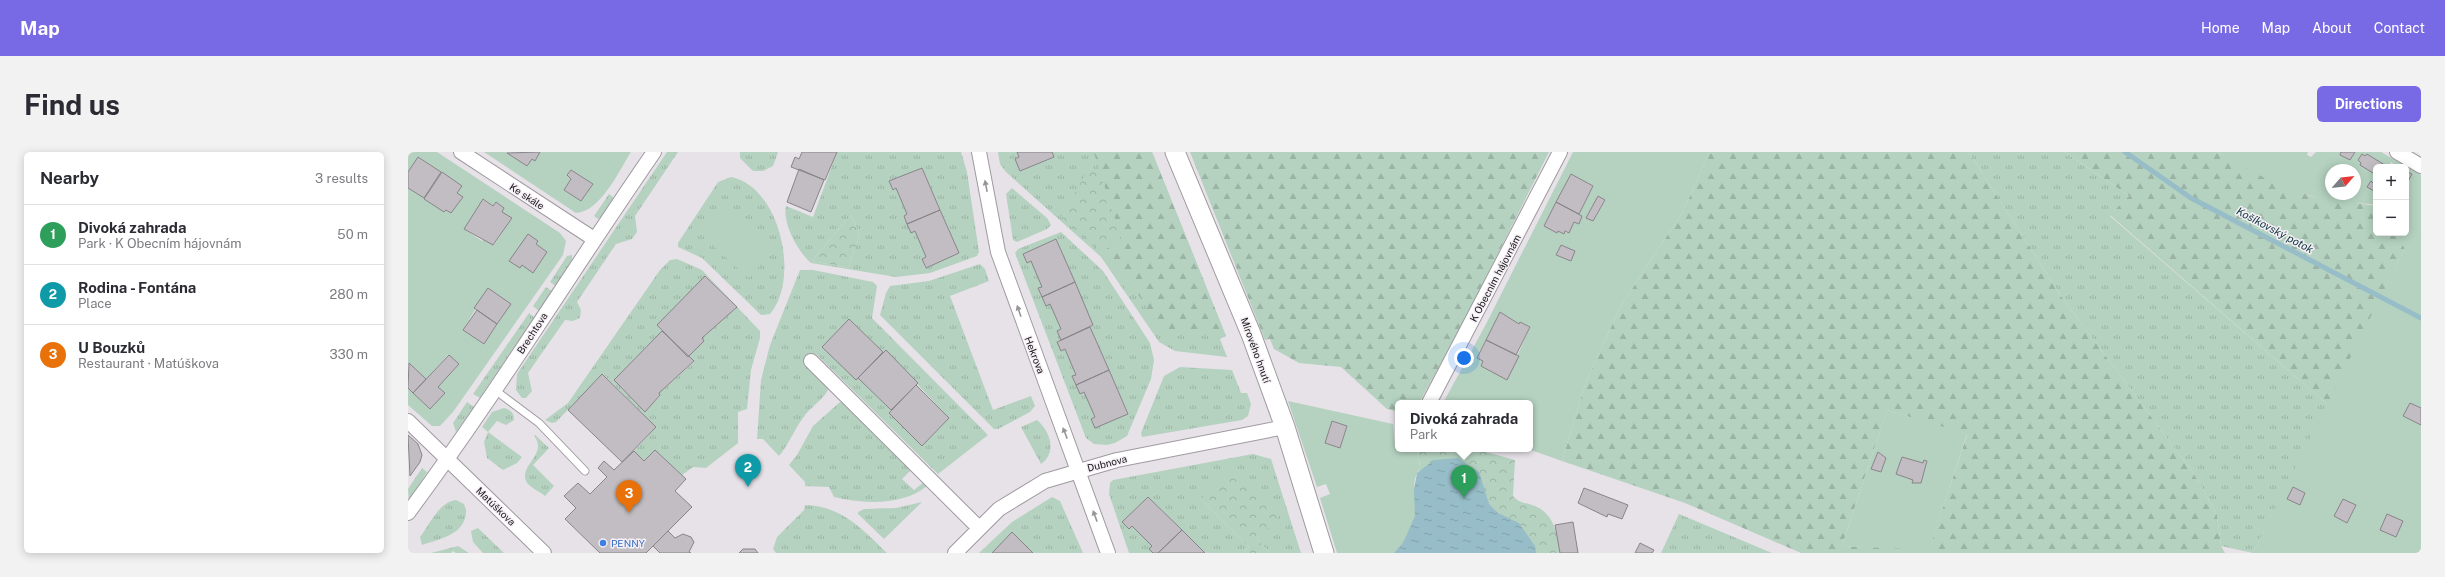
<!DOCTYPE html>
<meta charset="utf-8">
<style>
:root{--surface:#fff;--page:#f2f2f3;--text:#2b2b33;--muted:#7c7c81;--line:#e1e1e2;--accent:#7869e4}
body{margin:0;font-family:"Public Sans",sans-serif;background:var(--page);color:var(--text)}
.controls{position:absolute;right:12px;top:12px;display:grid;overflow:hidden;border-radius:6px;box-shadow:0 2px 10px #0003}
.controls button{width:36px;height:36px;display:grid;place-items:center;padding:0;border:0;border-bottom:1px solid var(--line);background:var(--surface);color:var(--text);font:20px sans-serif}
.compass{position:absolute;left:1917px;top:12px;width:36px;height:36px;border-radius:50%;background:var(--surface);box-shadow:0 2px 10px #0003;rotate:62deg}
.you{position:absolute;left:1056px;top:206px;width:14px;height:14px;margin:-10px;border:3px solid #fff;border-radius:50%;background:#1a73e8;box-shadow:0 0 0 6px #1a73e833}
.badge{display:grid;place-items:center;width:26px;height:26px;border-radius:50%;background:var(--accent);color:#fff;font-size:13px;font-weight:700}
.pin{position:absolute;translate:-50% -33px;filter:drop-shadow(0 1px 2px #0008)}
.pin::after{content:'';position:absolute;top:21px;width:14px;height:12px;background:inherit;clip-path:polygon(0 0,100% 0,50% 100%)}
.popup{position:absolute;left:987px;top:248px;width:138px;height:52px;box-sizing:border-box;display:grid;place-content:center;border-radius:6px;background:var(--surface);filter:drop-shadow(0 1px 3px #0005);font-size:13px;white-space:nowrap;color:var(--muted)}
.popup b{font-size:15px;color:var(--text)}
.popup::after{content:'';position:absolute;left:50%;top:100%;margin-left:-8px;border:8px solid transparent;border-top-color:var(--surface)}
.list{margin:0;padding:0;list-style:none}
h2{display:flex;justify-content:space-between;align-items:center;height:52px;margin:0;padding:0 16px;font-size:17px}
h2 small{font-size:13px;font-weight:400;color:var(--muted)}
.list li{display:grid;grid-template-columns:26px 1fr auto;gap:12px;align-items:center;box-sizing:border-box;height:60px;padding:0 16px;border-top:1px solid var(--line)}
.list b{display:block;font-size:15px;white-space:nowrap}
.list p{margin:0;font-size:13px;white-space:nowrap;color:var(--muted)}
.list em{font-size:13px;font-style:normal;color:var(--muted)}
.map{position:relative;flex:none;width:2013px;height:401px;overflow:hidden;border-radius:6px}
header{display:flex;align-items:center;gap:24px;box-sizing:border-box;height:56px;padding:0 20px;background:var(--accent);color:#fff}
header strong{font-size:19px}
nav{display:flex;gap:22px;margin-inline-start:auto;font-size:14px}
.intro{display:flex;align-items:center;justify-content:space-between;box-sizing:border-box;height:96px;padding:0 24px}
h1{margin:0;font-size:28px}
.button{padding:10px 18px;border-radius:6px;background:var(--accent);color:#fff;font-size:14px;font-weight:700}
main{display:flex;gap:24px;padding:0 24px}
aside{flex:1;background:var(--surface);border-radius:6px;box-shadow:0 2px 10px #0003}
.map>svg:first-child{display:block}
.grass{fill:url(#grass-tufts);fill-rule:evenodd}
.forest{fill:url(#forest-firs);fill-rule:evenodd}
.park{fill:url(#park-crowns)}
.garden{fill:#b5d2c0;fill-rule:evenodd}
.water{fill:url(#water-ripples)}
.lines{fill:none;stroke-linecap:round;stroke-linejoin:round}
.stream{stroke:#96bdc8;stroke-width:5}
.building{fill:#c1bdc2;stroke:#888489}
.lane-casing{stroke:#9f9aa0;stroke-width:9}
.street-casing{stroke:#9f9aa0;stroke-width:16}
.secondary-casing{stroke:#9f9aa0;stroke-width:21}
.lane{stroke:#fff;stroke-width:7}
.street{stroke:#fff;stroke-width:14}
.secondary{stroke:#fff;stroke-width:19}
.oneway{fill:#979697}
.shop-dot{fill:#3f7fe0;stroke:#f5f0f5;stroke-width:1.5}
.labels{text-anchor:middle;dominant-baseline:central;stroke-width:3;stroke-linejoin:round;paint-order:stroke}
.street-label{font-size:10px;fill:#171517;stroke:#f5f0f5}
.shop-label{font-size:10px;fill:#366cbe;stroke:#f5f0f5;text-anchor:start}
.water-label{font-size:11px;font-style:italic;fill:#113740;stroke:#f5f0f5}
</style>
<header>
<strong>Map</strong>
<nav><a>Home</a><a>Map</a><a>About</a><a>Contact</a></nav>
</header>
<div class="intro"><h1>Find us</h1><a class="button">Directions</a></div>
<main>
<aside>
<h2>Nearby<small>3 results</small></h2>
<ul class="list">
<li><span class="badge" style="background:#2e9e5b">1</span><div><b>Divoká zahrada</b><p>Park · K Obecním hájovnám</p></div><em>50 m</em></li>
<li><span class="badge" style="background:#0f9aa8">2</span><div><b>Rodina - Fontána</b><p>Place</p></div><em>280 m</em></li>
<li><span class="badge" style="background:#e8710a">3</span><div><b>U Bouzků</b><p>Restaurant · Matúškova</p></div><em>330 m</em></li>
</ul>
</aside>
<div class="map">
<svg width="2013" height="401" viewBox="0 0 2013 401">
<defs>
<pattern id="grass-tufts" width="24" height="20" patternUnits="userSpaceOnUse"><rect width="24" height="20" fill="#b5d2c0"/><path d="M3 7l-1-3M5 7V3M7 7l1-3M15 17l-1-3M17 17v-4M19 17l1-3" fill="none" stroke="#9bb3a4"/></pattern>
<pattern id="forest-firs" width="22" height="20" patternUnits="userSpaceOnUse"><rect width="22" height="20" fill="#b5d2c0"/><path d="M5 1l3.5 6h-7zM16 11l3.5 6h-7z" fill="#9bb3a4"/></pattern>
<pattern id="park-crowns" width="20" height="18" patternUnits="userSpaceOnUse"><rect width="20" height="18" fill="#b5d2c0"/><path d="M2 6a3 3 0 1 1 6 0M12 15a3 3 0 1 1 6 0" fill="none" stroke="#9bb3a4"/></pattern>
<pattern id="water-ripples" width="26" height="14" patternUnits="userSpaceOnUse"><rect width="26" height="14" fill="#96bdc8"/><path d="M2 4q2-2 4 0t4 0M15 11q2-2 4 0t4 0" fill="none" stroke="#81a2ab"/></pattern>
</defs>
<rect width="100%" height="100%" fill="#e7e2e8"/>
<path class="grass" d="M259,0H270L227,64L229,80L224,87L208,92L169,150L173,158L172,166L165,169L157,168L120,221L124,239L118,246H114L108,238L109,222Z
M332,0H370L365,14L355,19H345L332,6Z
M429,0H553L559,20L571,100L569,104L522,121L488,125L403,111C390,100 374,71 378,54L405,65ZM514,16L551,101L517,116L514,107L518,105L507,79L503,81L496,64L499,62L488,36L485,37L481,29ZM443,63L452,83L440,116L404,109Z
M590,0H609L611,5L608,7L613,19L645,5L644,0H744L818,184L812,187L819,205L767,199L751,190L693,105L598,20L592,12Z
M1561,0H1657L1721,44L1702,64L1920,253L1845,401L1813,394L1809,363L1786,322L1655,147Z
M323,25C371,34 393,125 362,162L353,163L294,106L270,95V91L310,30Z
M604,36L639,66L643,73L639,77L609,90L605,88L598,42Z
M201,42L207,47L195,64L190,67L186,64Z
M653,80L695,119L742,191L746,208L743,227L719,284L707,291L699,293L686,292L678,286L607,101L610,97ZM648,87L685,173L682,175L720,261L687,276L683,267L687,265L676,240L672,242L664,224L668,223L657,197L653,199L649,190L653,188L649,179L653,177L642,152L638,154L630,136L634,135L623,109L619,111L615,102Z
M164,103V108L148,134L142,130L159,104Z
M269,107L294,118L352,179V186L343,218L339,257L330,260V291L298,316L285,315L274,323L247,298L236,309L226,299L248,275L195,222L148,270L144,271L137,268L160,251L252,118L262,108ZM298,124L329,155L294,186L296,189L280,205L286,210L251,241L252,244L236,259L206,228L254,179L249,173Z
M572,112L577,117L581,129L542,144L585,258L623,244L627,254L622,260L590,277H586L472,163L478,141L482,134L521,129Z
M392,118H405L465,130L469,134L464,166L580,283L530,322L408,202L397,213L419,234L420,238C414,249 402,255 395,266C386,278 381,292 371,304L355,287H349L353,228L362,193ZM441,167L475,200L478,199L541,266L514,294L481,261L483,258L450,226L448,228L415,195Z
M138,135L144,139L131,159L125,154Z
M121,161L126,165L72,246L65,242Z
M772,215L824,218L833,241H839L843,252L840,264L834,268L734,285L733,281L756,224Z
M59,250L66,255L48,280L45,271Z
M432,250L437,252L503,318L494,327L506,338L516,330L519,334C495,354 455,352 426,345L421,335L397,334V330L381,313L389,303L405,274Z
M96,256C103,258 106,261 106,268L98,273L89,269L80,280L114,305L109,311L95,318L79,306L76,290L80,280L74,275L84,260Z
M629,268C643,280 649,301 633,312L613,275Z
M126,282L141,296L125,313L146,334L137,344C131,339 126,338 120,332C109,319 131,306 130,294C130,291 128,286 126,282Z
M845,302L863,307L893,401H862L849,387L793,347L841,395L835,401H797L740,345L714,370L721,377L724,374L744,394L741,397L745,401H721L701,342L702,331L705,328Z
M14,316L19,320L1,350L0,337Z
M644,345L652,349L675,401H625L604,381L584,401H571L604,370Z
M48,348L56,352L58,358C59,382 32,387 14,393L12,385C22,372 31,350 48,348Z
M514,350L476,387L450,362V360L456,357L488,356Z
M397,353C434,354 454,377 479,401H368L365,397L369,385L396,358Z
M1271,362L1364,401H1253Z
M70,376L72,378L96,401H75L65,390L63,379Z
M50,394L61,401H48L45,399L43,401H23Z"/>
<path class="forest" d="M668,0H744L818,184L812,186L785,178L760,179L744,164L721,128L714,125L693,101L713,86L686,1L675,3Z
M782,0H1141L1050,181L1011,251H990V260L979,257L933,215L891,211L866,197L862,187L857,188Z
M1302,0H1561L1655,147L1786,322L1809,363L1813,394L1817,401H1393L1277,351L1154,309L1176,235L1194,194L1214,152L1274,61ZM1479,258L1559,283L1521,397L1434,394Z
M1657,0H1810L1824,8L1902,44L1968,54V81H1986L1997,96L1920,253L1702,63L1721,44Z"/>
<path class="park" d="M691,19L713,86L693,101L653,65L679,20Z
M443,63L452,83L440,116L404,109Z
M1010,297H1067L1107,308L1105,344C1109,350 1117,351 1124,353C1146,360 1149,381 1152,401H986L1012,316Z
M825,317L872,363L849,387L862,401H835L841,395L793,347Z"/>
<path class="garden" d="M0,0H29L152,81L158,89L155,103L45,260L32,274H24L0,253V236L22,257L36,241L30,235L51,212L40,203L18,227L0,212V36L16,46L33,20L11,5L0,20ZM54,34L49,41L54,45L43,61L38,58L36,60L16,47ZM76,47L85,54L88,50L96,56L94,60L104,66L86,93L76,87L74,89L56,77ZM128,92L139,100L125,120L114,113ZM80,136L103,152L76,192L55,178Z
M76,0H99L119,14L124,7L127,8L132,0H223C211,19 192,60 168,61ZM163,18L185,32L173,49L156,38L163,27L159,23Z
M1165,0H1302L1274,61L1214,152L1194,194L1176,235L1154,309L1120,297H1122V251H1035L1077,174ZM1163,22L1185,34L1171,62L1174,64L1171,72L1166,70L1161,81L1150,79L1149,81L1136,74ZM1190,44L1197,49L1185,69L1178,66ZM1153,93L1167,99L1163,109L1148,103ZM1092,160L1111,172L1112,170L1122,175L1099,227L1073,214L1075,209L1069,205Z
M1810,0H1900L1899,3L1903,5L1908,0H1933L1932,3L1942,8L1947,0H1973L2013,23V401H1845L1997,96L1985,82L1998,81V33L2004,22L1998,19V15H1991L1983,10L1980,15L1959,2L1957,4L1954,2L1950,8L1968,23L1965,31L1963,29L1959,35H1968V54L1963,52C1950,51 1938,51 1926,49C1886,43 1844,21 1810,0ZM1923,18H1947V42H1923ZM1885,335L1897,341L1892,353L1879,347Z
M320,56L365,99L340,126L294,83Z
M880,249L985,272L987,295L1010,297L1012,317C1002,328 1008,348 1007,363C1006,376 994,392 986,401H929L912,346L922,342L918,332L909,335ZM924,269L939,274L932,296L917,291Z
M1479,258L1559,282L1521,398L1434,394ZM1470,300L1478,306L1473,320L1463,317ZM1494,305L1515,311L1516,308L1519,309L1513,331H1505V328L1488,322Z"/>
<path class="water" d="M1050,306L1071,320L1081,352L1090,361L1111,371L1127,394L1128,401H986L995,391L1007,364L1006,338L1009,321L1026,308Z"/>
<g class="lines">
<path class="stream" d="M1717,0L1783,46L2013,166"/>
</g>
<path class="building" d="M132,0L127,9L124,7L119,14L99,1Z
M394,0H429L417,28L383,15L387,5L391,7Z
M609,0H644L646,5L612,19L607,7L611,5Z
M1933,0H1947L1942,8L1932,3Z
M1954,2L1957,4L1959,2L1980,15H1968V23L1952,13L1953,11L1950,8Z
M10,5L33,20L16,46L0,36V20Z
M514,16L532,58L499,72L496,64L499,62L488,36L485,38L481,29Z
M391,17L416,28L403,60L379,50Z
M163,18L185,32L173,49L156,38L163,27L159,23Z
M1998,19L2004,22L1998,33Z
M34,20L54,34L49,41L55,45L43,61L38,58L36,60L16,47Z
M1163,22L1185,34L1171,62L1148,50Z
M1968,26V35L1966,39L1959,35L1963,29L1965,31Z
M1190,44L1197,48L1185,69L1178,66Z
M75,47L85,54L88,50L96,56L94,60L104,66L85,93L56,77Z
M1148,50L1174,64L1171,72L1166,70L1161,81L1157,79L1156,82L1150,79L1149,81L1136,74Z
M532,58L551,101L518,116L514,107L518,105L507,79L503,81L499,72Z
M120,82L130,89L128,92L139,100L125,121L114,113L112,116L101,109Z
M648,87L667,130L634,145L630,136L634,135L623,109L619,111L615,102Z
M1153,93L1167,99L1163,109L1148,103Z
M297,124L329,155L294,186L296,189L280,205L249,173Z
M667,130L685,173L653,188L649,179L653,177L642,152L638,154L634,145Z
M80,136L103,152L89,172L66,156Z
M69,158L89,172L76,192L55,178Z
M1092,160L1111,172L1112,170L1122,175L1108,203L1078,188Z
M441,167L475,200L448,228L414,195Z
M682,175L701,218L668,233L664,224L668,223L657,197L653,199L649,190Z
M254,179L286,209L251,241L252,243L237,260L206,228Z
M1078,188L1111,204L1099,228L1073,214L1075,209L1069,206Z
M478,198L510,231L483,258L450,226Z
M41,203L51,212L30,235L37,241L22,257L5,241Z
M1,211L18,227L5,241L0,236Z
M701,218L720,262L687,276L683,267L687,265L676,240L672,242L668,233Z
M194,222L248,275L214,310L160,258Z
M508,233L541,266L514,294L481,261Z
M2002,251L2013,256V273L1995,264Z
M924,269L939,274L932,296L917,291Z
M0,283L10,292L14,303L12,310L2,324Z
M247,298L278,327L267,339L284,355L238,401H192L157,367L168,356L156,344L170,331L182,342L199,325L190,316L196,309L206,318L226,299L236,309Z
M1470,300L1478,306L1473,320L1463,317Z
M1494,305L1515,311L1516,308L1519,309L1513,331H1504L1505,328L1488,322Z
M1885,335L1897,341L1892,353L1879,347Z
M1176,336L1220,353L1214,367L1200,362L1199,365L1170,351Z
M740,345L774,378L750,401H745L741,397L744,394L724,374L721,377L714,370Z
M1935,347L1948,353L1939,371L1926,364Z
M1979,362L1995,369L1988,385L1972,378Z
M1165,370L1170,401H1152L1147,373Z
M774,378L797,401H750Z
M260,379L267,386L275,382L283,385L286,390L281,400L283,401H252L245,394Z
M604,380L625,401H584Z
M1232,391L1246,398L1244,401H1227Z
M335,397H347L350,401H331Z"/>
<g class="lines">
<g class="lane-casing">
<path id="lane" d="M87,238L131,271L177,319"/>
</g>
<g class="street-casing">
<path id="street" d="M53,0L186,87
M571,0L590,100L700,401
M1989,0L2013,14
M403,209L571,376
M1021,251L1152,0
M0,269L136,401
M0,361C87,244 163,120 246,0
M547,401L591,357L637,329L709,308L877,275"/>
</g>
<g class="secondary-casing">
<path id="secondary" d="M767,0L843,182L877,275L916,401"/>
</g>
<use href="#lane" class="lane"/>
<use href="#street" class="street"/>
<use href="#secondary" class="secondary"/>
</g>
<defs><path id="oneway-solid" d="M-6-.8H1V-3.2L6.5 0L1 3.2V.8H-6Z"/></defs>
<g class="oneway">
<use href="#oneway-solid" transform="translate(578 34) rotate(-101)"/>
<use href="#oneway-solid" transform="translate(611 159) rotate(-109)"/>
<use href="#oneway-solid" transform="translate(657 281) rotate(-111)"/>
<use href="#oneway-solid" transform="translate(687 364) rotate(-110)"/>
</g>
<circle class="shop-dot" cx="195" cy="391" r="4"/>
<g class="labels">
<g class="street-label">
<text transform="translate(119 44) rotate(33)">Ke skále</text>
<text transform="translate(1087 126) rotate(-62)">K Obecním hájovnám</text>
<text transform="translate(124 181) rotate(-57)">Brechtova</text>
<text transform="translate(848 198) rotate(70)">Mírového hnutí</text>
<text transform="translate(627 203) rotate(69)">Hekrova</text>
<text transform="translate(699 311) rotate(-14)">Dubnova</text>
<text transform="translate(88 354) rotate(44)">Matúškova</text>
</g>
<g class="shop-label">
<text x="203" y="391">PENNY</text>
</g>
<g class="water-label">
<text transform="translate(1867 78) rotate(28)">Košíkovský potok</text>
</g>
</g>
</svg>
<div class="controls">
<button>+</button>
<button>−</button>
</div>
<svg class="compass" viewBox="-18 -18 36 36"><path d="M0-13l5 13h-10z" fill="#e53935"/><path d="M0 13l5-13h-10z" fill="#7c7c81"/></svg>
<div class="you"></div>
<div class="pin badge" style="left:1056px;top:346px;background:#2e9e5b">1</div>
<div class="popup"><b>Divoká zahrada</b>Park</div>
<div class="pin badge" style="left:340px;top:335px;background:#0f9aa8">2</div>
<div class="pin badge" style="left:221px;top:361px;background:#e8710a">3</div>
</div>
</main>
